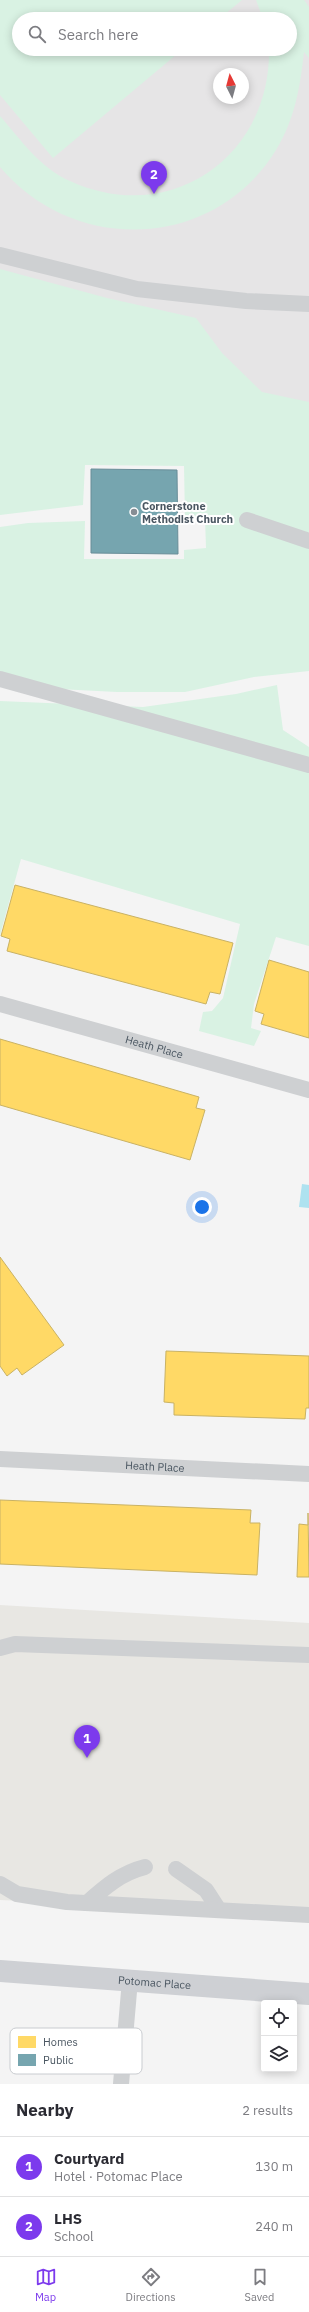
<!DOCTYPE html>
<meta charset="utf-8">
<style>
:root{--surface:#fff;--page:#f7f7f7;--text:#2b2b33;--muted:#7c7c81;--line:#e1e1e2;--accent:#7c3aed}
body{margin:0;font-family:"IBM Plex Sans",sans-serif;background:var(--page);color:var(--text)}
.controls{position:absolute;right:12px;bottom:12px;display:grid;overflow:hidden;border-radius:4px;box-shadow:0 2px 10px #0003}
.controls button{width:36px;height:36px;display:grid;place-items:center;padding:0;border:0;border-bottom:1px solid var(--line);background:var(--surface);color:var(--text);font:20px sans-serif}
.compass{position:absolute;left:213px;top:68px;width:36px;height:36px;border-radius:50%;background:var(--surface);box-shadow:0 2px 10px #0003;rotate:354deg}
.you{position:absolute;left:202px;top:1207px;width:14px;height:14px;margin:-10px;border:3px solid #fff;border-radius:50%;background:#1a73e8;box-shadow:0 0 0 6px #1a73e833}
.badge{display:grid;place-items:center;width:26px;height:26px;border-radius:50%;background:var(--accent);color:#fff;font-size:13px;font-weight:700}
.pin{position:absolute;translate:-50% -33px;filter:drop-shadow(0 1px 2px #0008)}
.pin::after{content:'';position:absolute;top:21px;width:14px;height:12px;background:inherit;clip-path:polygon(0 0,100% 0,50% 100%)}
.list{margin:0;padding:0;list-style:none}
h2{display:flex;justify-content:space-between;align-items:center;height:52px;margin:0;padding:0 16px;font-size:17px}
h2 small{font-size:13px;font-weight:400;color:var(--muted)}
.list li{display:grid;grid-template-columns:26px 1fr auto;gap:12px;align-items:center;box-sizing:border-box;height:60px;padding:0 16px;border-top:1px solid var(--line)}
.list b{display:block;font-size:15px;white-space:nowrap}
.list p{margin:0;font-size:13px;white-space:nowrap;color:var(--muted)}
.list em{font-size:13px;font-style:normal;color:var(--muted)}
.icon{flex:none;width:22px;height:22px;fill:none;stroke:currentColor;stroke-width:2;stroke-linecap:round;stroke-linejoin:round}
.map{position:relative;flex:none;width:309px;height:2084px;overflow:hidden}
.search{position:absolute;background:var(--surface);box-shadow:0 2px 10px #0003;left:12px;right:12px;top:12px;height:44px;display:flex;align-items:center;gap:10px;box-sizing:border-box;padding:0 14px;border-radius:22px;color:var(--muted);font-size:15px}
.sheet{height:172px;background:var(--surface)}
nav{display:flex;justify-content:space-around;align-items:center;box-sizing:border-box;height:56px;border-top:1px solid var(--line);background:var(--surface);font-size:11px;color:var(--muted)}
nav a{display:grid;justify-items:center;gap:2px}
nav .on{color:var(--accent)}
.map>svg:first-child{display:block}
.commercial{fill:#e8e7e3}
.education{fill:#e6e5e6;fill-rule:evenodd}
.green{fill:#d9f2e3}
.water{fill:#aee2f0}
.homes{fill:#ffd966;stroke:#c9b264}
.public{fill:#76a5af;stroke:#698d98}
.lines{fill:none;stroke-linecap:round;stroke-linejoin:round}
.lane{stroke:#ced0d2;stroke-width:16}
.secondary{stroke:#ced0d4;stroke-width:22}
.poi-dot{fill:#868d94;stroke:#fff;stroke-width:1.5}
.labels{text-anchor:middle;dominant-baseline:central;stroke-width:4;stroke-linejoin:round;paint-order:stroke}
.poi-label{font-size:11px;font-weight:bold;fill:#4a5661;stroke:#fff;text-anchor:start}
.street-label{font-size:11px;fill:#4a5661;stroke:#fff}
.key{fill:#fff;stroke:#c9ccd0;stroke-width:1}
.key-label{font-size:11px;fill:#4a5661}
</style>
<div class="map">
<svg width="309" height="2084" viewBox="0 0 309 2084">
<rect width="100%" height="100%" fill="#f4f4f4"/>
<path class="commercial" d="M0,1605L309,1623V1914L0,1900Z"/>
<path class="education" d="M0,0H309V417L0,291ZM19,19H290V49H19ZM219,74H243V98H219Z"/>
<path class="green" d="M0,0H242L219,19H19V49H183L53,158L0,95Z
M256,0H304L309,7V58L304,52C300,87 295,119 276,150C214,251 74,255 0,167V116C21,140 40,168 70,181C170,227 271,157 269,49H290V19H263Z
M0,269L107,298L196,318L222,353L262,392L309,402V671L254,677L185,692H117L0,686V527L28,523L85,521L84,559H184V550L206,548L205,518L185,519L184,466L85,465L83,505L0,515Z
M277,685L283,730L309,747V946L276,937L254,1004L251,1028L261,1031L254,1046L199,1031L203,1012L212,1011L223,998L240,924L21,859L0,935V701L143,707L236,694Z"/>
<path class="water" d="M302,1184L309,1185V1208L299,1207Z"/>
<path class="homes" d="M15,885L233,943L220,994L210,992L206,1004L7,951L10,939L1,936Z
M269,960L309,972V1038L261,1024L264,1014L255,1011Z
M0,1039L199,1097L196,1108L205,1110L190,1160L0,1105Z
M0,1257L64,1345L22,1375L17,1368L7,1376L0,1366Z
M166,1351L309,1356V1408H306L305,1419L174,1415V1403L164,1402Z
M0,1500L251,1510L250,1523H260L257,1575L0,1564Z
M308,1513L309,1577H297L299,1524L308,1525Z"/>
<path class="public" d="M91,469L177,470L178,554L91,553Z"/>
<g class="lines">
<g class="lane">
<path d="M0,255L137,289L246,301L309,304"/>
<path d="M247,520L309,541"/>
<path d="M0,679L309,765"/>
<path id="s1" d="M0,1004L309,1090"/>
<path id="s2" d="M0,1459L309,1474"/>
<path d="M0,1648L15,1644L309,1655"/>
<path d="M176,1869L206,1890L219,1910"/>
<path d="M0,1884L17,1894L67,1902L309,1915"/>
<path d="M87,1903C105,1887 121,1873 145,1867"/>
<path d="M121,2084L130,1980"/>
</g>
<path class="secondary" id="s3" d="M0,1971L309,1994"/>
</g>
<circle class="poi-dot" cx="134" cy="512" r="4"/>
<g class="labels">
<g class="poi-label">
<text x="142" y="506">Cornerstone<tspan x="142" dy="13">Methodist Church</tspan></text>
</g>
<g class="street-label">
<text stroke="none"><textPath href="#s1" startOffset="160">Heath Place</textPath></text>
<text stroke="none"><textPath href="#s2" startOffset="155">Heath Place</textPath></text>
<text stroke="none"><textPath href="#s3" startOffset="155">Potomac Place</textPath></text>
</g>
</g>
<rect x="10" y="2028" width="132" height="46" rx="6" class="key"/>
<rect x="18" y="2036" width="18" height="12" fill="#ffd966"/>
<rect x="18" y="2054" width="18" height="12" fill="#76a5af"/>
<g class="key-label">
<text x="43" y="2046">Homes</text>
<text x="43" y="2064">Public</text>
</g>
</svg>
<div class="controls">
<button><svg class="icon" aria-label="locate" viewBox="0 0 24 24"><circle cx="12" cy="12" r="6"/><path d="M12 2v4M12 18v4M2 12h4M18 12h4"/></svg></button>
<button><svg class="icon" aria-label="layers" viewBox="0 0 24 24"><path d="M12 4l9 5-9 5-9-5zM3 14l9 5 9-5"/></svg></button>
</div>
<svg class="compass" viewBox="-18 -18 36 36"><path d="M0-13l5 13h-10z" fill="#e53935"/><path d="M0 13l5-13h-10z" fill="#7c7c81"/></svg>
<div class="you"></div>
<div class="pin badge" style="left:87px;top:1758px">1</div>
<div class="pin badge" style="left:154px;top:194px">2</div>
<div class="search"><svg class="icon" aria-label="search" viewBox="0 0 24 24"><circle cx="10" cy="10" r="6"/><path d="M15 15l6 6"/></svg>Search here</div>
</div>
<section class="sheet">
<h2>Nearby<small>2 results</small></h2>
<ul class="list">
<li><span class="badge">1</span><div><b>Courtyard</b><p>Hotel · Potomac Place</p></div><em>130 m</em></li>
<li><span class="badge">2</span><div><b>LHS</b><p>School</p></div><em>240 m</em></li>
</ul>
</section>
<nav>
<a class="on"><svg class="icon" aria-label="map" viewBox="0 0 24 24"><path d="M3 6l6-2 6 2 6-2v14l-6 2-6-2-6 2zM9 4v14M15 6v14"/></svg>Map</a>
<a><svg class="icon" aria-label="directions" viewBox="0 0 24 24"><path d="M12 3l9 9-9 9-9-9zM9 14v-3h6M13 9l2 2-2 2"/></svg>Directions</a>
<a><svg class="icon" aria-label="saved" viewBox="0 0 24 24"><path d="M7 4h10v16l-5-4-5 4z"/></svg>Saved</a>
</nav>
